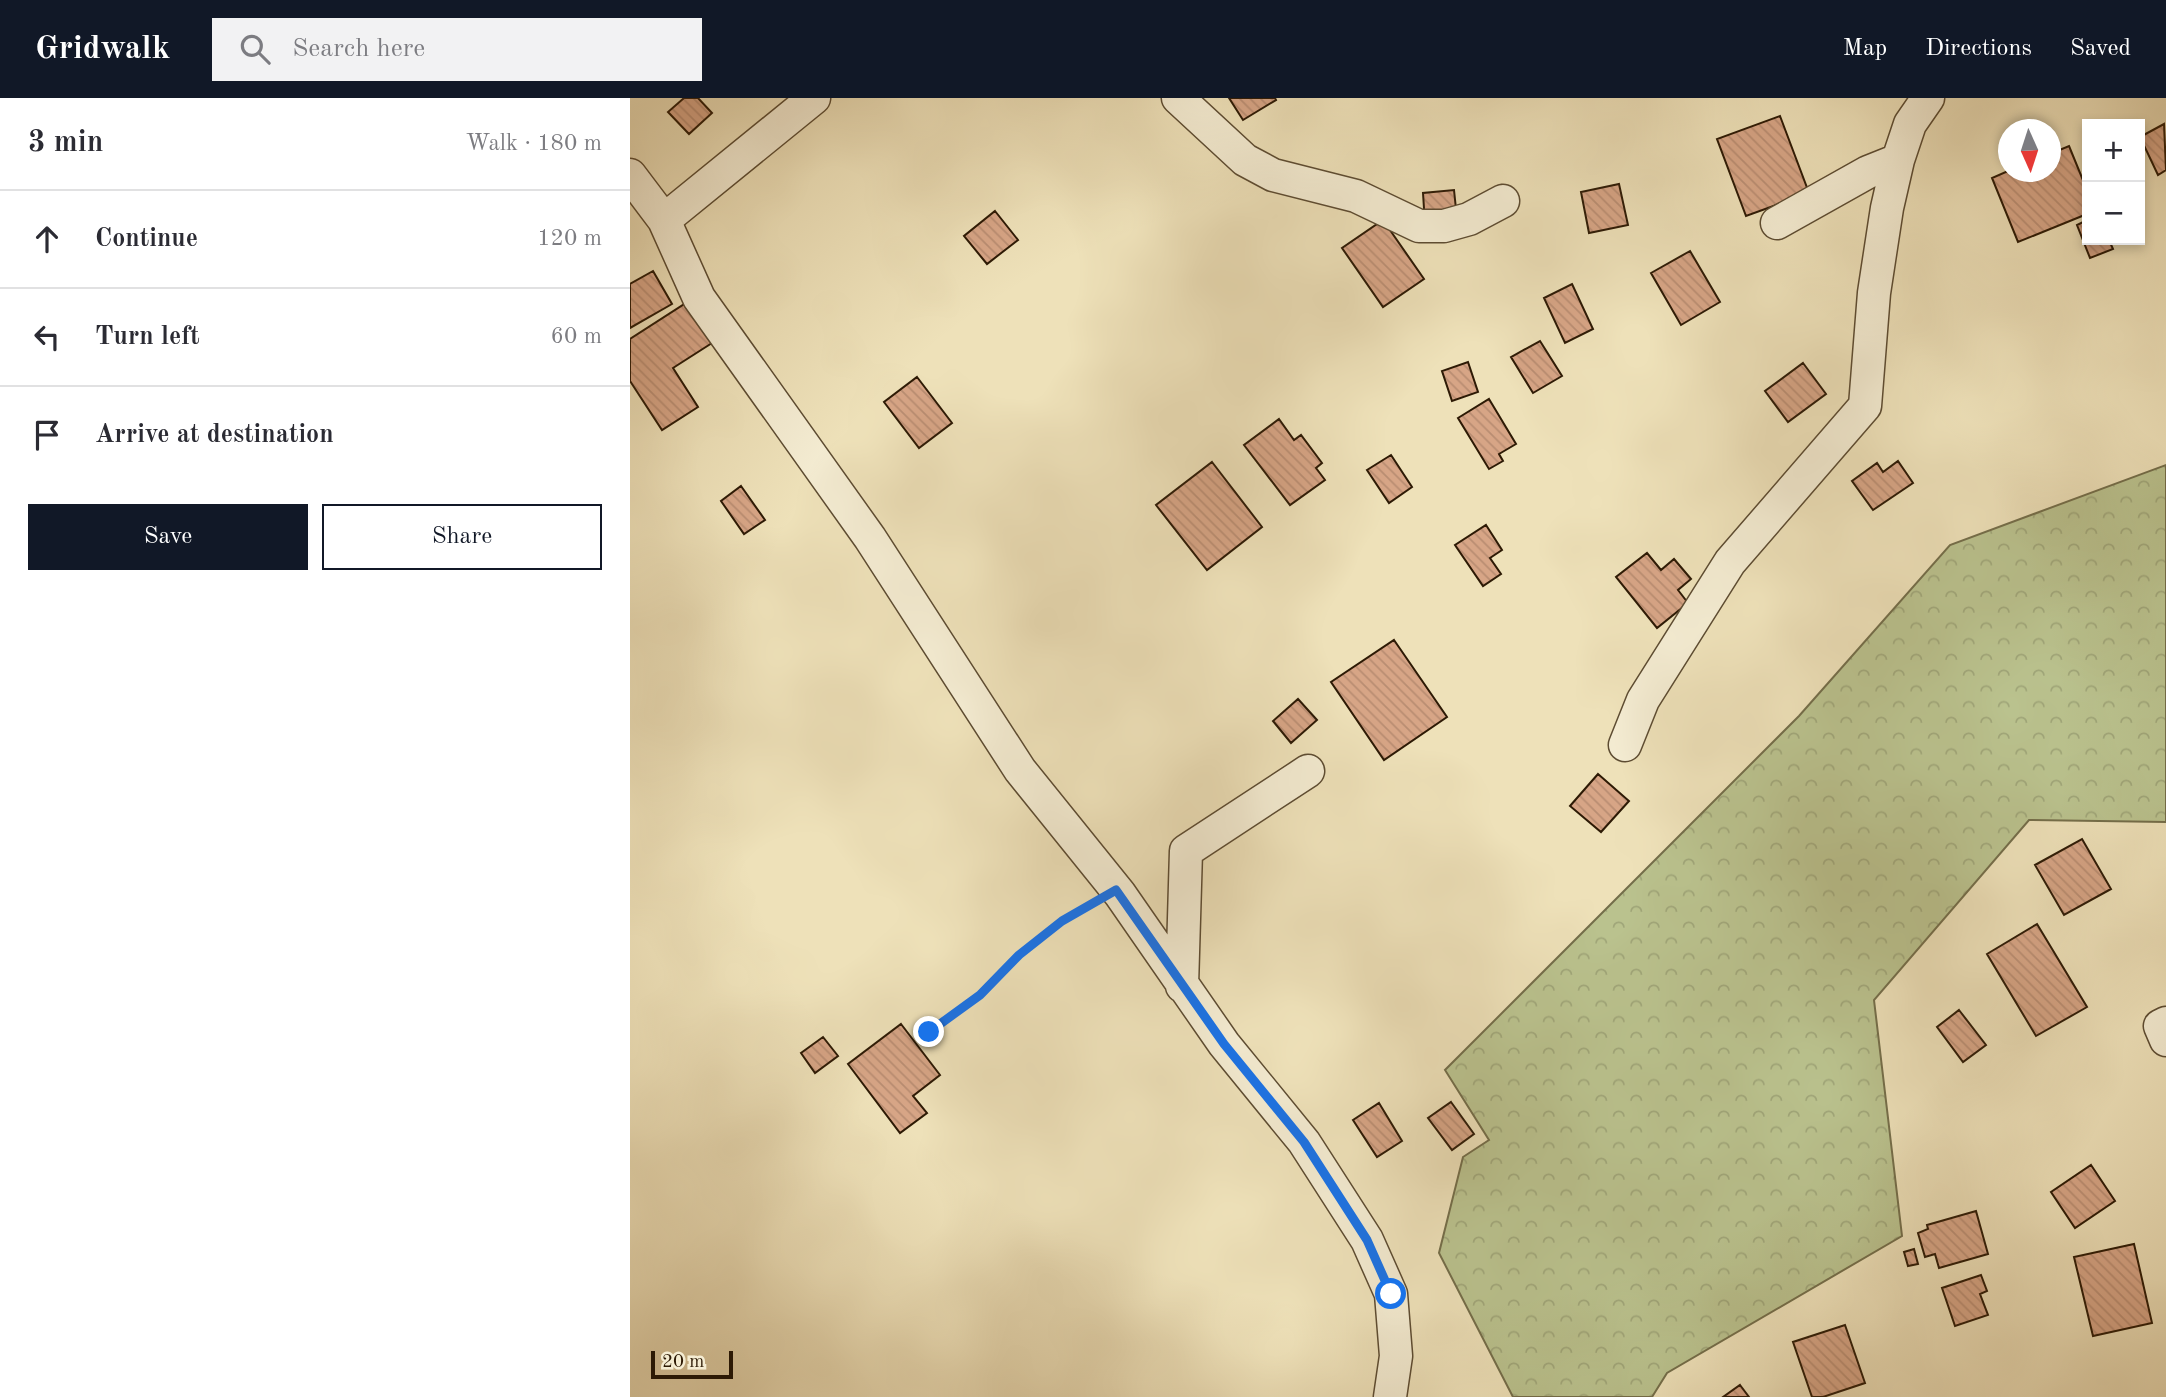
<!DOCTYPE html>
<meta charset="utf-8">
<style>
:root{--surface:#fff;--page:#f2f2f3;--text:#2b2b33;--muted:#7c7c81;--line:#e1e1e2;--accent:#111827}
body{margin:0;font-family:"Old Standard TT",serif;background:var(--page);color:var(--text)}
.controls{position:absolute;right:21px;top:21px;display:grid;overflow:hidden;border-radius:0px;box-shadow:0 4px 10px #0003}
.controls button{width:63px;height:63px;display:grid;place-items:center;padding:0;border:0;border-bottom:2px solid var(--line);background:var(--surface);color:var(--text);font:35px sans-serif}
.compass{position:absolute;left:1368px;top:21px;width:63px;height:63px;border-radius:50%;background:var(--surface);box-shadow:0 4px 10px #0003;rotate:177deg}
.scale{position:absolute;left:21px;bottom:18px;width:82px;box-sizing:border-box;padding-left:7px;border:4px solid #2d1a05;border-top:0;font-size:19px;line-height:24px;white-space:nowrap;color:#2d1a05;-webkit-text-stroke:5px #f4ecd2;paint-order:stroke}
.stop{position:absolute;width:21px;height:21px;margin:-16px;border:5px solid #1a73e8;border-radius:50%;background:#fff}
.stop.end{background:#1a73e8;border-color:#fff;box-shadow:0 2px 7px #0008}
.list{margin:0;padding:0;list-style:none}
h2{display:flex;justify-content:space-between;align-items:center;height:91px;margin:0;padding:0 28px;font-size:30px}
h2 small{font-size:23px;font-weight:400;color:var(--muted)}
.list li{display:grid;grid-template-columns:46px 1fr auto;gap:21px;align-items:center;box-sizing:border-box;height:98px;padding:0 28px;border-top:2px solid var(--line)}
.list b{display:block;font-size:26px;white-space:nowrap}
.list em{font-size:23px;font-style:normal;color:var(--muted)}
.actions{display:flex;gap:14px;padding:21px 28px}
.actions a{flex:1;padding:16px 0;border:2px solid var(--accent);border-radius:0px;text-align:center;font-size:24px;color:var(--accent)}
.actions .main{background:var(--accent);color:#fff}
.icon{flex:none;width:38px;height:38px;fill:none;stroke:currentColor;stroke-width:2;stroke-linecap:round;stroke-linejoin:round}
.map{position:relative;flex:none;width:1536px;height:1299px;overflow:hidden}
header{display:flex;align-items:center;gap:42px;box-sizing:border-box;height:98px;padding:0 35px;background:var(--accent);color:#fff}
header strong{font-size:33px}
nav{display:flex;gap:38px;margin-inline-start:auto;font-size:24px}
.search{width:490px;height:63px;background:var(--page);display:flex;align-items:center;gap:18px;box-sizing:border-box;padding:0 24px;border-radius:0px;color:var(--muted);font-size:26px}
main{display:flex}
aside{flex:1;background:var(--surface)}
.map>svg:first-child{display:block}
.forest{fill:url(#forest-crowns);stroke:#746e4a;stroke-width:2}
.building{fill:url(#building-back-hatch);stroke:#2d1a05;stroke-width:2}
.lines{fill:none;stroke-linecap:round;stroke-linejoin:round}
.minor-casing{stroke:#5d4c32;stroke-width:35}
.path{stroke:#2d1a05;stroke-width:4.5;stroke-dasharray:2 3.5;stroke-linecap:butt}
.minor{stroke:#f4ecd2;stroke-width:32}
.route{stroke:#1a73e8;stroke-width:9}
</style>
<header>
<strong>Gridwalk</strong>
<div class="search"><svg class="icon" aria-label="search" viewBox="0 0 24 24"><circle cx="10" cy="10" r="6"/><path d="M15 15l6 6"/></svg>Search here</div>
<nav><a>Map</a><a>Directions</a><a>Saved</a></nav>
</header>
<main>
<aside>
<h2>3 min<small>Walk · 180 m</small></h2>
<ul class="list">
<li><svg class="icon" aria-label="ahead" viewBox="0 0 24 24"><path d="M12 20V5M6 11l6-6 6 6"/></svg><div><b>Continue</b></div><em>120 m</em></li>
<li><svg class="icon" aria-label="left" viewBox="0 0 24 24"><path d="M17 20v-9H6M10 6l-5 5 5 5"/></svg><div><b>Turn left</b></div><em>60 m</em></li>
<li><svg class="icon" aria-label="arrive" viewBox="0 0 24 24"><path d="M6 21V4h12l-3 4 3 4H6"/></svg><div><b>Arrive at destination</b></div></li>
</ul>
<div class="actions"><a class="main">Save</a><a>Share</a></div>
</aside>
<div class="map">
<svg width="1536" height="1299" viewBox="0 0 1536 1299">
<defs>
<pattern id="forest-crowns" width="20" height="18" patternUnits="userSpaceOnUse" patternTransform="scale(1.75)"><rect width="20" height="18" fill="#bac28e"/><path d="M2 6a3 3 0 1 1 6 0M12 15a3 3 0 1 1 6 0" fill="none" stroke="#a0a679"/></pattern>
<pattern id="building-back-hatch" width="6" height="6" patternUnits="userSpaceOnUse" patternTransform="scale(1.75)"><rect width="6" height="6" fill="#d7a586"/><path d="M-1 5l2 2M0 0l6 6M5-1l2 2" fill="none" stroke="#b98d72"/></pattern>
</defs>
<rect width="100%" height="100%" fill="#eee1b9"/>
<filter id="stains"><feTurbulence type="fractalNoise" baseFrequency=".00286" numOctaves="4"/><feColorMatrix values="0 0 0 0 .2 0 0 0 0 .09 0 0 0 0 .02 0 0 0 .5 -.17"/></filter>
<radialGradient id="worn" r=".72"><stop offset=".6" stop-color="#630" stop-opacity="0"/><stop offset="1" stop-color="#630" stop-opacity=".3"/></radialGradient>
<path class="forest" d="M1536,367V724L1399,722L1244,902L1272,1138L1037,1275L1022,1299H883L809,1155L833,1059L859,1042L815,972L1169,618L1320,447Z"/>
<path class="building" d="M54,0H68L82,15L59,36L38,14Z
M599,0H645L646,2L613,22Z
M1150,18L1179,95L1116,118L1087,41Z
M1534,26L1536,72L1528,77L1510,39Z
M1439,48L1457,92V116L1388,144L1362,80L1378,73L1420,74V56Z
M989,86L998,127L959,135L951,94Z
M824,92L826,111L795,126L793,95Z
M365,113L388,142L357,166L334,138Z
M753,122L794,181L753,209L712,150Z
M1457,122V142H1479L1483,151L1460,160L1447,127Z
M1060,153L1090,204L1051,227L1021,175Z
M23,173L42,206L0,230V186Z
M942,186L963,231L935,245L914,200Z
M56,205L82,245L43,270L68,309L32,332L0,283V241Z
M910,243L932,278L903,295L881,259Z
M838,264L848,294L822,303L812,273Z
M1173,265L1196,296L1158,324L1135,293Z
M287,279L322,325L289,350L254,304Z
M859,301L886,346L869,356L873,363L859,371L828,320Z
M649,321L664,342L671,337L692,365L686,370L695,382L660,407L614,347Z
M761,357L782,389L759,405L737,372Z
M1268,363L1283,385L1243,412L1222,383L1247,365L1253,374Z
M582,364L632,429L577,472L526,407Z
M111,388L135,422L114,436L91,403Z
M856,427L872,452L860,460L871,476L853,488L825,447Z
M1017,455L1031,472L1044,461L1061,481L1048,492L1058,505L1027,530L986,479Z
M764,542L817,619L754,662L701,584Z
M668,601L687,622L661,645L643,623Z
M968,676L999,703L971,734L940,708Z
M1452,741L1481,791L1434,817L1405,767Z
M1407,826L1457,909L1406,938L1357,856Z
M1329,912L1356,947L1333,964L1307,929Z
M271,926L310,977L283,998L297,1015L270,1035L218,966Z
M193,939L208,958L185,975L171,955Z
M821,1004L844,1036L822,1052L798,1020Z
M749,1005L772,1043L747,1059L723,1022Z
M1461,1067L1485,1103L1445,1130L1421,1094Z
M1346,1113L1358,1156L1309,1170L1305,1156L1295,1159L1288,1135L1298,1131L1297,1127Z
M1504,1146L1522,1225L1463,1238L1444,1159Z
M1284,1151L1288,1166L1278,1168L1274,1154Z
M1351,1177L1357,1193L1350,1196L1358,1217L1325,1228L1312,1190Z
M1215,1227L1235,1285L1193,1299H1182L1163,1244Z
M1110,1287L1119,1299H1093Z"/>
<g class="lines">
<g class="minor-casing">
<path id="minor" d="M548,0L615,62L643,77L726,98L789,128H814L839,121L873,103
M0,77L34,122L69,200L240,440L390,672L490,796L594,946L674,1044L737,1142L761,1196L766,1258L760,1299
M34,122L184,0
M1147,125L1238,74L1268,62L1280,26L1298,0
M995,647L1013,602L1100,464L1235,308L1244,195L1257,110L1268,62
M552,888L556,753L678,673
M1536,925L1530,928L1536,942"/>
</g>
<path class="path" d="M299,934L350,897L389,857L432,823L461,806"/>
<use href="#minor" class="minor"/>
</g>
<g class="lines">
<path class="route" d="M299,934L350,897L389,857L432,823L486,792L594,946L674,1044L737,1142L761,1196"/>
</g>
<rect width="100%" height="100%" filter="url(#stains)"/>
<rect width="100%" height="100%" fill="url(#worn)"/>
</svg>
<div class="controls">
<button>+</button>
<button>−</button>
</div>
<svg class="compass" viewBox="-18 -18 36 36"><path d="M0-13l5 13h-10z" fill="#e53935"/><path d="M0 13l5-13h-10z" fill="#7c7c81"/></svg>
<div class="scale">20 m</div>
<div class="stop" style="left:761px;top:1196px"></div>
<div class="stop end" style="left:299px;top:934px"></div>
</div>
</main>
